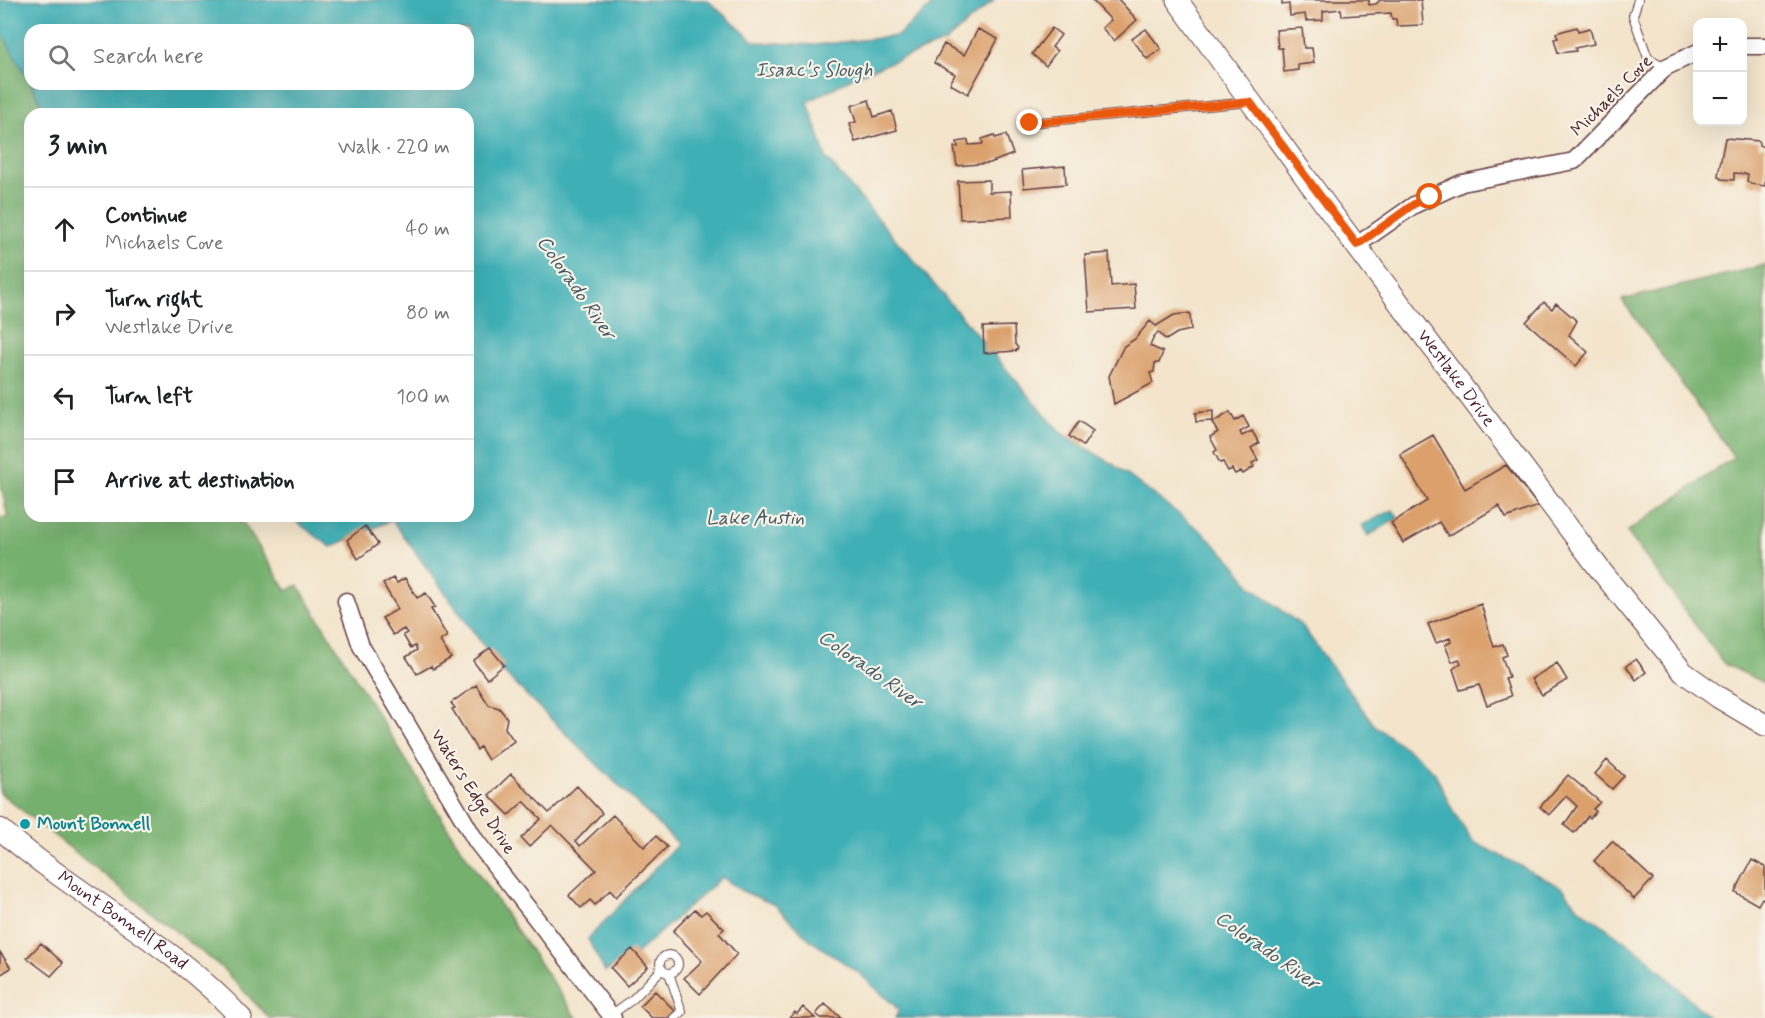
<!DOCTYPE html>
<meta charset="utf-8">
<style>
:root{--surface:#fff;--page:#f6f6f6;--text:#202124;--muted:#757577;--line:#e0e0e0}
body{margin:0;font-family:Mynerve,sans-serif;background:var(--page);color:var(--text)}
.controls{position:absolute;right:18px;top:18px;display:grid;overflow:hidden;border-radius:12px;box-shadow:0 6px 24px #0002}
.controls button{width:54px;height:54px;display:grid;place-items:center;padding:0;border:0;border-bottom:2px solid var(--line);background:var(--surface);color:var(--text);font:30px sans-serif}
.stop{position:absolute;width:18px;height:18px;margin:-14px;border:4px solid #ea580c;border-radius:50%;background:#fff}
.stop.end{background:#ea580c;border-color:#fff;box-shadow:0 2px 6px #0008}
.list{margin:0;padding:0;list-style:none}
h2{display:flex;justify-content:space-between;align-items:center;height:78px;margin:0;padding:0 24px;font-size:26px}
h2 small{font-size:20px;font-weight:400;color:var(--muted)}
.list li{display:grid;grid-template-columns:39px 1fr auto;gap:18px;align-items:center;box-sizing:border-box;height:84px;padding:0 24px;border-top:2px solid var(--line)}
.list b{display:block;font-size:22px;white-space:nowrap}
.list p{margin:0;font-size:20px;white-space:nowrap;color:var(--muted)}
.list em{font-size:20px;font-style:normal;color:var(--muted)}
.icon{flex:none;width:33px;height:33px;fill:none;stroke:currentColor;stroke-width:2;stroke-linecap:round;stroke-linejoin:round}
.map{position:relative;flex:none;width:1765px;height:1018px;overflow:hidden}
.search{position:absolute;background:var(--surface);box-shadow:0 6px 24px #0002;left:24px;top:24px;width:450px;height:66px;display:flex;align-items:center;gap:15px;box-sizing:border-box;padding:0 21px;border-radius:18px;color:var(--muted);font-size:22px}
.panel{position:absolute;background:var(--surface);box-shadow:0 6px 24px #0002;left:24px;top:108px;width:450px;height:414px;border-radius:18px}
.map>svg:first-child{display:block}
.forest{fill:#76b06e;stroke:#60684c;stroke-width:1.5}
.water{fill:#3dafb5;stroke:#446770;stroke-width:1.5}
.building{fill:#dba06c}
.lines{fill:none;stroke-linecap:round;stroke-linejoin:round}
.service-casing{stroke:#633d43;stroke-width:10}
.minor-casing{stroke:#633d43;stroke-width:19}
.tertiary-casing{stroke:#633d43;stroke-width:23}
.service{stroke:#fff;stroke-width:8}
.minor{stroke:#fff;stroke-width:16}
.tertiary{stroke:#fff;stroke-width:21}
.route{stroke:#ea580c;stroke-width:8}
.culture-dot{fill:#0f9aa8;stroke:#f7f3e8;stroke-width:2}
.labels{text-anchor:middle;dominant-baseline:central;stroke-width:4.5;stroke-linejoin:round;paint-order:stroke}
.street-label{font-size:18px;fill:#4a1f2b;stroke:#f7f3e8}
.culture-label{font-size:18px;font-weight:bold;fill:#0d838f;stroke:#f7f3e8;text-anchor:start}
.water-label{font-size:20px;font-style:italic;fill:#455962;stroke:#f7f3e8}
</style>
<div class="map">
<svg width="1765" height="1018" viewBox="0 0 1765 1018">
<rect width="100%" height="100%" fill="#f7f3e8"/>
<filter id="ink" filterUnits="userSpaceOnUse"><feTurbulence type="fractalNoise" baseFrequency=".0167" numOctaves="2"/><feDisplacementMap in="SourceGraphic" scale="12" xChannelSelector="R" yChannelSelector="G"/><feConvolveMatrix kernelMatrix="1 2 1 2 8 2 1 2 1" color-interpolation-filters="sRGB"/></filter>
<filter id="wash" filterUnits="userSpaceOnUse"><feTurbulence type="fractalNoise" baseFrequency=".008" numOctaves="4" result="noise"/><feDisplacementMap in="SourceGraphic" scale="24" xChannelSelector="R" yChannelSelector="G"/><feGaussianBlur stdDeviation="1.35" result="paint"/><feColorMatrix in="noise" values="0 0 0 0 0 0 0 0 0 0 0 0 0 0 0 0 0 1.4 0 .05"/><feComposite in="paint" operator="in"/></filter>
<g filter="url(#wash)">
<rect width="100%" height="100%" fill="#f3e4cb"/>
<path class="forest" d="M0,29L48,114H30V516H239L287,591L298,585L456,841L577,1018H269L221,967L0,793V518L8,517L0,482Z
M1765,265V683L1724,664L1627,532L1734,457L1622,300Z"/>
<path class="water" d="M0,0H707L755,42L815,45L897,36L938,0H994L945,42L857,75L808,102L826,158L1061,433L1113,464L1201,531L1233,562L1251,586L1302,626L1375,726L1417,756L1435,773L1452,809L1472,841L1563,888L1578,907L1649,959L1709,1018H895L899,1010L859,973L810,940L775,905L742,891L722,877L637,953L605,972L588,939L678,844L502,671L392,520L331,547L298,523L293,516H468V114H47L31,84H468V30H30V83L0,30Z
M1393,510L1398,518L1368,536L1362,525Z"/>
<g id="blocks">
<path class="building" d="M1092,0H1119L1137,20L1114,41L1102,28L1111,20Z
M1282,0H1369V5L1376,4L1380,0H1421L1423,25L1397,26L1396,19H1392L1391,13L1342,16L1341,9L1323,11V20L1306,21L1305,14L1290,16L1289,4L1282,5Z
M1577,27L1578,31L1590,28L1594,44L1575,48L1576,51L1558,53L1554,39L1558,38L1556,33Z
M1052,28L1061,35L1052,47L1057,51L1046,66L1032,54Z
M1302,28L1304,48H1312L1314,63L1298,65V70L1284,72L1282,48H1278L1276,30Z
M978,29L998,39L968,94L950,84L955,74L934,63L944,44L964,55Z
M1146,29L1161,49L1147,59L1132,39Z
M869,100L874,117L892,111L897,130L855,142L849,124L856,122L851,106Z
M994,135L995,138L1006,135L1013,154L990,163L957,166L954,147H958L957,142L968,140L969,145L983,144L982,139Z
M1725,138L1759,141V146H1765V186L1751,184L1747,181L1748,174L1734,173V180L1721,179L1718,175Z
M1065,166L1066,184L1024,188L1022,170Z
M989,180V192L1011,191L1012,217L960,219L958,181Z
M1109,253L1111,286L1134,284L1136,309L1089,312L1085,255Z
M1544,302L1552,309L1556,303L1577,321L1569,335L1588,352L1576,366L1526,322Z
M1190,313L1191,330L1177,333L1166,340L1158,332L1153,339L1150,346L1163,352L1159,363H1155L1154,372L1150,373L1153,383L1114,404L1109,376L1124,346L1135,339L1150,321L1156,326L1174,315Z
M1014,326L1015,344L1018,348L1016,351L984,353L983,327Z
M1213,411V421L1196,422L1195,413Z
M1230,412L1235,421L1243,416L1249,427L1240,432L1242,436L1252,431L1259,443L1251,448L1258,460L1252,463L1254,467L1243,474L1241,471L1235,474L1232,469L1228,471L1223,462L1220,463L1214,452L1217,450L1210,437L1218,432L1212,423Z
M1079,421L1093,431L1083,446L1069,436Z
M1433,435L1465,489L1506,465L1538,506L1506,518L1499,506L1448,536L1439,522L1403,543L1391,523L1427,501L1400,454Z
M365,526L378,544L358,559L347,540Z
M393,578L397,583L405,578L417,598L426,593L435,607L431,609L447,636L440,641L451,658L433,669L431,666L417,674L406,657L417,650L415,646L411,648L409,645L403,635L407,633L404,629L393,635L382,618L398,609L383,584Z
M1481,604L1494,647L1503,644L1507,655L1502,657L1509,677L1505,678L1511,696L1487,705L1479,685L1460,690L1453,669L1461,663L1459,659L1452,662L1445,645L1451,642L1450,638L1436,643L1428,624Z
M490,648L504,665L487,679L473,661Z
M1636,659L1646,672L1636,680L1626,666Z
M1557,663L1567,680L1542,695L1531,679Z
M476,685L489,705L499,708L507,718L505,728L514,741L488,760L480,747L477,750L452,709L455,708L451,703Z
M1607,760L1624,776L1612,789L1595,774Z
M511,774L549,813L577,786L602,813L576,841L580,846L613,815L644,847L656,836L667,847L616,897L610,890L595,905L590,900L581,908L569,895L596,870L552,825L529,847L521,838L541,819L524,801L509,815L489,795Z
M1568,775L1600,802L1593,809L1596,811L1590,818L1588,816L1574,833L1564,825L1577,806L1566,796L1549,815L1540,807Z
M1612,841L1653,879L1634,899L1594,861Z
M1752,860L1765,867V900L1762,898L1758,905L1735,892Z
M695,909L701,915L706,911L724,929L719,933L737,954L700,994L684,978L702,961L673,931Z
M41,943L63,963L51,976L27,958Z
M632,949L648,967L627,986L611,968Z
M0,952L11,968L0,975Z
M655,991L675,1011L668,1018H652L640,1006Z
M825,1004L841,1018H821L816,1014Z
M803,1007L815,1018H789L795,1012L797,1014Z"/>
</g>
</g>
<g filter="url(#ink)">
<use href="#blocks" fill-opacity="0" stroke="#633d43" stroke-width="1.5"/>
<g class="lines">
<g class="service-casing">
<path id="service" d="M1638,0L1633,16L1648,58L1666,67
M1030,123L1250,102
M660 964a9 9 0 1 1 18 0a9 9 0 1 1-18 0Z
M669,973L682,1012L675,1018
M611,1015L633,999L662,969"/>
</g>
<g class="minor-casing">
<path id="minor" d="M1742,46H1765
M1357,245L1414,205L1462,183L1574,161L1666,67L1698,52
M346,601L361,646L476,841L613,1018"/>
</g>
<g class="tertiary-casing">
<g id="tertiary">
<path id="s1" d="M1177,0L1327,207L1601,571L1683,672L1718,697L1765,725"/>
<path id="s2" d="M0,829C77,896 171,942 241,1018"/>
</g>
</g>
<use href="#service" class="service"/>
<use href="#minor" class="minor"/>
<use href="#tertiary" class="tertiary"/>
</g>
</g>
<g class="lines" filter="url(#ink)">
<path class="route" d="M1030,123L1250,102L1357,245L1414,204L1430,197"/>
</g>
<circle class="culture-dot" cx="25" cy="824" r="6"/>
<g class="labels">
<g class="street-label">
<text transform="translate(1612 96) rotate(-45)">Michaels Cove</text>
<text stroke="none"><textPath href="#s1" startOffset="470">Westlake Drive</textPath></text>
<text transform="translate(473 792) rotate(58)">Waters Edge Drive</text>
<text stroke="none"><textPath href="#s2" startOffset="153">Mount Bonnell Road</textPath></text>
</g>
<g class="culture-label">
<text x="37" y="824">Mount Bonnell</text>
</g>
<g class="water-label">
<text x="814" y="70">Isaac's Slough</text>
<text transform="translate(576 288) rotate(55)">Colorado River</text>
<text x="755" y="518">Lake Austin</text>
<text transform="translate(870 670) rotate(35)">Colorado River</text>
<text transform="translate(1267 951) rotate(35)">Colorado River</text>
</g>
</g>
</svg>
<div class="controls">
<button>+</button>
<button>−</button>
</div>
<div class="stop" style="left:1430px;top:197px"></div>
<div class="stop end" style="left:1030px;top:123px"></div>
<div class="search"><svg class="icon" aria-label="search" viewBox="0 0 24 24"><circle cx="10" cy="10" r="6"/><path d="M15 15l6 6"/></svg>Search here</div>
<section class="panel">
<h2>3 min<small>Walk · 220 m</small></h2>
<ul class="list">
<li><svg class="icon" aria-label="ahead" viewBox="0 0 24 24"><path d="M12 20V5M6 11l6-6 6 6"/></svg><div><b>Continue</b><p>Michaels Cove</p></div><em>40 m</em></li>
<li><svg class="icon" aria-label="right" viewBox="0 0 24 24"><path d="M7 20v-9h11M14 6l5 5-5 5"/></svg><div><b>Turn right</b><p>Westlake Drive</p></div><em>80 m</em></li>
<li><svg class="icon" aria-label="left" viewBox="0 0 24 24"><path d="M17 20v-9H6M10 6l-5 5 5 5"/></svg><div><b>Turn left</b></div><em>100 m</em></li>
<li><svg class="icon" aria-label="arrive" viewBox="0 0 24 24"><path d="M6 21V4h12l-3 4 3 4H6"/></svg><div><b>Arrive at destination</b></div></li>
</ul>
</section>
</div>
